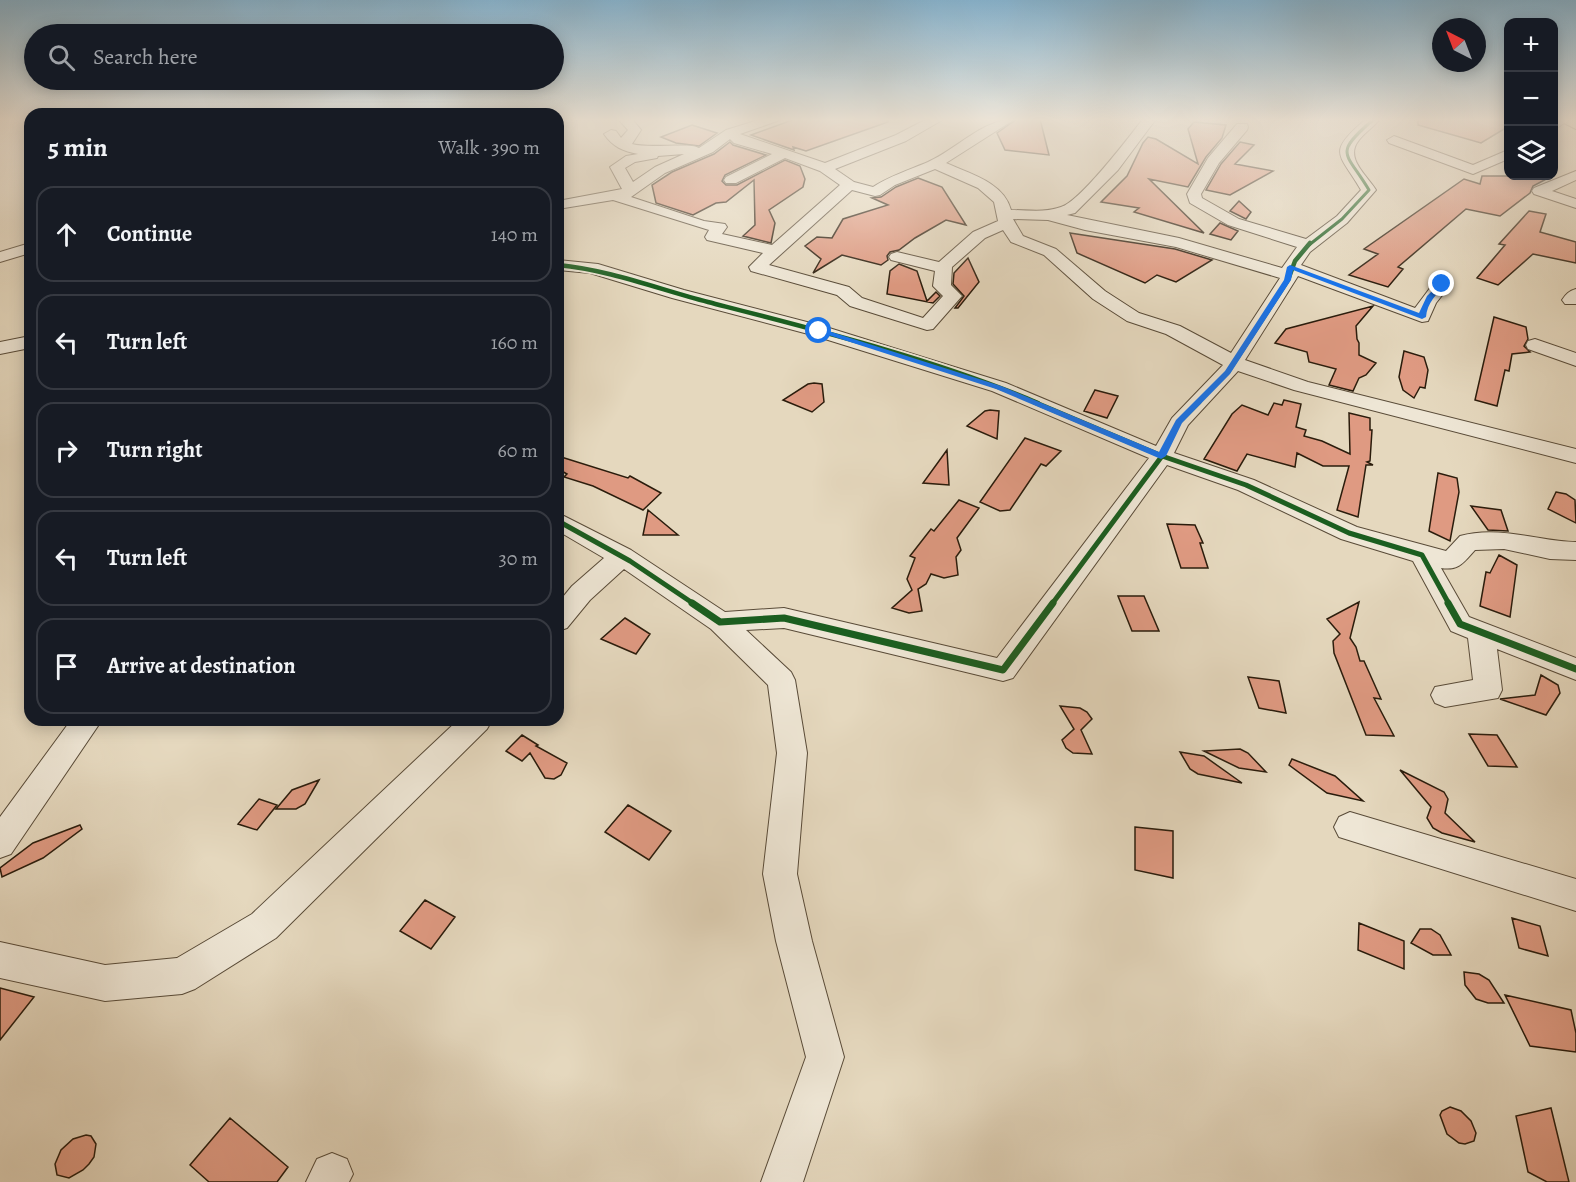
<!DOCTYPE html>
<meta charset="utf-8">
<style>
:root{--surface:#171b24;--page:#242831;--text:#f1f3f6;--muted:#9ea1a6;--line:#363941}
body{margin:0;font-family:Alegreya,serif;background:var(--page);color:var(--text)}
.controls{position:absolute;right:18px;top:18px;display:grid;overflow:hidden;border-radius:12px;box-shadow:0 3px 15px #0003}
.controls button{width:54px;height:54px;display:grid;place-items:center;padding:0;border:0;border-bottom:2px solid var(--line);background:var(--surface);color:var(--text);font:30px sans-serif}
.compass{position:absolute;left:1432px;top:18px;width:54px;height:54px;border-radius:50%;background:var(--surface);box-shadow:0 3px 15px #0003;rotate:318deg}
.stop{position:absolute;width:18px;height:18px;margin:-14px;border:4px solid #1a73e8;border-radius:50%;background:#fff}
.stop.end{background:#1a73e8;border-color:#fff;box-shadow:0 2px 6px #0008}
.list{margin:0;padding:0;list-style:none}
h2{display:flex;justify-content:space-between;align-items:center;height:78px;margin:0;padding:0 24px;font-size:26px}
h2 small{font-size:20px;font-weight:400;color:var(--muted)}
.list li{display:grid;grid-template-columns:39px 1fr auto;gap:18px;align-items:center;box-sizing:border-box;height:96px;margin:0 12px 12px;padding:0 12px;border:2px solid var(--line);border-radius:18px}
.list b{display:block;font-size:22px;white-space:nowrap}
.list em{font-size:20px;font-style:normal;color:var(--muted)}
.icon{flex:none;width:33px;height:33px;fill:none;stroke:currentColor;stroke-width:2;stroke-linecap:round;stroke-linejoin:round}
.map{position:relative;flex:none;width:1576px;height:1182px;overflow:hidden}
.search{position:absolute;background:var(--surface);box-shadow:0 3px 15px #0003;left:24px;top:24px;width:540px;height:66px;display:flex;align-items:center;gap:15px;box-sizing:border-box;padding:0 21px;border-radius:33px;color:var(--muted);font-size:22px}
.panel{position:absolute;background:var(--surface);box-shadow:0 3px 15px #0003;left:24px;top:108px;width:540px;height:618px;border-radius:18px}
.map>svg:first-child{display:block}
.building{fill:#df9a82;stroke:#2a1c0c;stroke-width:1.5}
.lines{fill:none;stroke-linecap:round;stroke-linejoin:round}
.minor-casing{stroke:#594b38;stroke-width:2}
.major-casing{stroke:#2a1c0c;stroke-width:2}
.minor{fill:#eee6d5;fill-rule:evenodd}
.major{fill:#e5d8be;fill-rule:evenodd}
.cycleway-far3-casing{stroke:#eee6d5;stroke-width:5}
.cycleway-far2-casing{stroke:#eee6d5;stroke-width:8}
.cycleway-far1-casing{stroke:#eee6d5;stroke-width:8}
.cycleway-casing{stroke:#eee6d5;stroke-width:10}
.cycleway-far3{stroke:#1b5e20;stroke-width:3}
.cycleway-far2{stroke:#1b5e20;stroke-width:4.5}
.cycleway-far1{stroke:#1b5e20;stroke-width:5}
.cycleway{stroke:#1b5e20;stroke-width:7}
.route{fill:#1a73e8}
</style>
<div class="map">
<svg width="1576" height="1182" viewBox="0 0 1576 1182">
<rect width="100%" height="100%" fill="#e5d8be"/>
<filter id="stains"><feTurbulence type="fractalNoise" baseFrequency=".00333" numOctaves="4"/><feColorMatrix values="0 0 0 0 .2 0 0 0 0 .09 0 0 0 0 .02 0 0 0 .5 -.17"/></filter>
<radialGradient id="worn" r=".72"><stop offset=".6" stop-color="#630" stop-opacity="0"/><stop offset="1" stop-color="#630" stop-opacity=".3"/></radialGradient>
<path class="building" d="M795,119H888V122L806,151L793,147L794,150L751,135Z
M1017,119H1040L1049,155L1005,150L997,133Z
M1418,119H1509V126L1481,143L1418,125Z
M1194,122L1226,125L1222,138L1206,157L1188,187L1149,179L1204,233L1134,212L1139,208L1101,202L1127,176L1143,143L1148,137L1156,139L1198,164L1188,129Z
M692,125L717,133L699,146L676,143L661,137Z
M730,142L733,145L766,155L725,175L722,181L726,185H737L785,160L800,166L805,179L803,187L769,210L775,223L771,243L743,236L755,225L754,180L726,202L716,203L693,215L656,203L652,185L672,172L714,154Z
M1240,142L1254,145L1235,164L1273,171L1230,195L1206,190L1221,164Z
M1482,176H1552L1533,186L1530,193L1500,216L1466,209L1398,267L1403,269L1388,287L1349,275L1378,254L1364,249L1464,179L1480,184Z
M918,178L942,187L966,225L946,220L915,238L899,250L890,252L887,256L888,260L881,265L842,255L813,273L821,259L805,246L817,237L832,238L843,219L888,205L872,198L881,197L896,187Z
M1239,201L1251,212L1246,219L1230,211Z
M1529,211L1546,214L1540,232L1576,242V263L1533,254L1498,285L1477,278L1505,245L1499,244Z
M1220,223L1238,231L1231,240L1210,234Z
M1070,233L1175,249L1212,260L1176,282L1157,275L1145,283L1077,253Z
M968,258L979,282L958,308H955L964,296L953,284L954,273Z
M899,264L917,271L927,301L936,292L940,296L933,303L887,294L890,271Z
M1373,306L1356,326L1357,339L1359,343V355L1376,363L1366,375L1359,378L1353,391L1329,385L1336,369L1309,362L1307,352L1275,343L1286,329Z
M1494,317L1526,327L1528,339L1524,346L1530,352L1512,354L1509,371L1505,370L1497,406L1475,400Z
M1404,351L1424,357L1428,370L1425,388L1420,387L1414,398L1403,390L1399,377Z
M814,383L822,384L824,402L812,412L783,400L808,384Z
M1095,390L1118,396L1107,418L1084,411Z
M1284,400L1301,404L1296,427L1306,430L1304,436L1322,441L1350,454L1349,413L1370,418V430H1372L1370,461L1367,462L1373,465H1366L1358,517L1337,510L1349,466H1323L1297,453L1295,467L1247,454L1237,471L1204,459L1232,414L1242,405L1268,415L1274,403L1282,405Z
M990,410L999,411L997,439L967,426L985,411Z
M1025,438L1061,451L1046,466L1041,464L1010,510L1000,511L980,502Z
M947,450L949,485L923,483Z
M558,456L628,478L630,476L661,493L643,510L593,486L564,477L567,474L558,469Z
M1438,473L1457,478L1459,492L1450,541L1429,531Z
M1556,492L1566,494L1575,500L1576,523L1548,509Z
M959,500L979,508L957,538L961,550L956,557L958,575L944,578L931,574L926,584L918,589L922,611L909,613L892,608L912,590L907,579L915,558L910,556L931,529L934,531Z
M1471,506L1501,510L1508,531L1488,530Z
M648,510L678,535H643Z
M1167,524L1195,525L1203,543H1200L1208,568H1181Z
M1499,555L1517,565L1510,617L1480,606L1486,572L1490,573Z
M1118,596H1144L1159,631H1132Z
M1359,602L1350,638L1356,647L1360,661H1364L1381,699L1374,698L1394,736L1366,735L1334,653L1333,641L1340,634L1327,619Z
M625,618L650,634L636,654L601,639Z
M1541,675L1558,685L1560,693L1546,715L1500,699L1535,695Z
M1248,677L1279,681L1286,713L1259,708Z
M1060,706L1080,708L1087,712L1092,719L1081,730L1092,754L1073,753L1066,748L1062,740L1074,729Z
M1469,734L1497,735L1517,767L1488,766Z
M522,735L538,745L536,746L567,763L561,775L554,779L545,778L530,753L522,761L506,751Z
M1240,749L1248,753L1266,772L1239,768L1204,751Z
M1180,752L1204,756L1242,783L1198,774L1190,769Z
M1292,759L1335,776L1363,801L1327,793L1289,765Z
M1400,770L1444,792L1448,799L1445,813L1475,842L1442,833L1433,828L1427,818L1431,807Z
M319,780L305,804L296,809H276L292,790Z
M259,799L277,805L257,830L238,824Z
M628,805L671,831L649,860L605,832Z
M80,825L82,829L43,858L2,877L0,868L33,843Z
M1135,827L1173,831V878L1135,870Z
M425,900L455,917L431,949L400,931Z
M1512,918L1540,926L1548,956L1519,948Z
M1359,923L1404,941V969L1358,950Z
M1420,929H1431L1440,935L1451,955H1433L1411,943Z
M1464,972L1479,974L1489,980L1504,1003H1488L1476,999L1465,985Z
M0,988L34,997L0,1040Z
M1505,995L1571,1010L1576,1033V1052L1530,1046Z
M1450,1107L1461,1111L1471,1121L1476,1133L1474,1141L1465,1144L1459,1143L1447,1134L1440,1115L1442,1111Z
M1551,1108L1569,1182H1547L1528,1172L1516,1116Z
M230,1118L288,1167L277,1182H209L190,1165Z
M86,1135L91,1136L96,1144L94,1157L89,1164L83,1170L69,1178L57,1175L55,1164L61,1150L73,1139Z"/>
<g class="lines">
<g class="minor-casing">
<path id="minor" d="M618,119H632L641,130L632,144C649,149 690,142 699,148L726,130L762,119H783L740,134L825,163L896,135L927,119H944L906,141L835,169L854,182L873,187C890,176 909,170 928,162C957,149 983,119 1015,119L946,163C968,173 1004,182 1011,210C1027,210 1045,213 1061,207C1080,202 1129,137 1143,119H1156L1118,170L1075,213L1067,215L1179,238L1282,268L1297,247L1228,225L1190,203L1187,194L1208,158L1237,124H1247L1248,127L1247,130L1219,163L1201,194L1202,198L1239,219L1306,239L1337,216L1361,190C1340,153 1325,154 1366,119H1380C1374,127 1365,132 1359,140C1344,158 1367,175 1376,190L1347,223L1310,252L1301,265L1415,308L1436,280H1448L1451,284L1436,303L1428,321L1422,322L1298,276L1245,360L1308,382L1576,449V463L1294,390L1238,371L1188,425L1174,453L1254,480L1357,527L1446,551L1460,536C1498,525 1538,541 1576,542V560L1550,559L1504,549L1475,550C1464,562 1459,571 1441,568L1469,617L1576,658V680L1497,649L1502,690L1498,698L1445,707L1435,703L1431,695L1435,687L1473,680L1468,638L1451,631L1413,561L1341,539L1238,490L1167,465L1013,678L1003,681L784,628L746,630L791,672L795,680L807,753L797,874L812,941L844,1057L803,1182H761L806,1057L776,941L763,874L777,753L768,685L711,629L624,569L590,600L567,628L558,631V603L572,586L604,558L558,531V513L631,550L725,612L784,608L997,658L1149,458L992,391L812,335L672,298L590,273L558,270V260L598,264L684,290L826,327L1006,383L1156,446L1172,418L1223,365L1166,334L1127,321L1093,299L1044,255L1011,242L1003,230L985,238L952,267L951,285L962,296L933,329L927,330L850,306L837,295L751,271L749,267L763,253L707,240L705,237L709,230L613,200L558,209V201L622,189L610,167L626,156L638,154C623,151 613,147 604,134L611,130L616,131L621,138L628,130ZM730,139L734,143L772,154L726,177L724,180L726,183H736L785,158L820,171L840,185L772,245L722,234L727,227L725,224L704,221L631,197L665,173L713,152ZM684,154L655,167L633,182L625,168L635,162L657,158L658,156ZM935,169L978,188L994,202L998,221L973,232L939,262L897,252L891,254L889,257L891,260L935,271L933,286L943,296L923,318L862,298L849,287L769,265L852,190L875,196L880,195L895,185ZM1013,219L1048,220L1085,230L1176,247L1280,278L1231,353L1180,326L1139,313L1105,291L1056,249L1023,236Z
M1555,119H1570L1554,130Z
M1394,136L1473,165L1508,150V159L1473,174L1389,143L1387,140Z
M1576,171V180L1552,191L1576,199V208L1534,194L1532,191L1534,188Z
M30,243V253L0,262V252Z
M1576,289V304H1565L1562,300C1566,294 1569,291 1576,289Z
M30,336V348L0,354V342Z
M1535,339L1576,353V366L1528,349L1526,345L1528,341Z
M71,720H102L11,854L0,858V817Z
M458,720H492L487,729L276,938L195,989L182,994L105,1001L0,978V942L105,965L177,958L252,914Z
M1350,812L1576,879V911L1339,837L1334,827L1339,817Z
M332,1153L347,1159L353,1174L349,1182H306L317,1159Z"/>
</g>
<g class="major-casing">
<path id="major" d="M1556,119H1576V129Z"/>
</g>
<use href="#minor" class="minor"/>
<use href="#major" class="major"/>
<g class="cycleway-far3-casing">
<path id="cycleway-far3" d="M1309,245L1342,219L1369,190C1346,151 1332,155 1374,119"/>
</g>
<g class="cycleway-far2-casing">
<path id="cycleway-far2" d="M558,265C610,270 658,289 708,302C817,330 934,359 1038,403
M1197,403L1228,372L1288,280L1295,261L1310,243"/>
</g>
<g class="cycleway-far1-casing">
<path id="cycleway-far1" d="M1034,402L1162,456L1246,485L1349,533L1422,555L1449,604
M558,521L630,561L694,604
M1052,604L1162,456L1179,422L1199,402"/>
</g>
<g class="cycleway-casing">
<path id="cycleway" d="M692,603L720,622L784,618L1003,670L1053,603
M1448,603L1460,624L1576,669"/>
</g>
<use href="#cycleway-far3" class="cycleway-far3"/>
<use href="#cycleway-far2" class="cycleway-far2"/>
<use href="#cycleway-far1" class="cycleway-far1"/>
<use href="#cycleway" class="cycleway"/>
</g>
<linearGradient id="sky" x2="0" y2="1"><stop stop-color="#87b6d3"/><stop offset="0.42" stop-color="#f3ede2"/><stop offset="1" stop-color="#f3ede2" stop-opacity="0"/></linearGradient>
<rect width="1576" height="285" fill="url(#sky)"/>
<path class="route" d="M1290,265L1419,313L1427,296L1440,283L1445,284C1437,294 1427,303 1426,317L1422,319L1293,270L1291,280L1230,374L1182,423L1166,456L1161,459L996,389L816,331L822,329L1001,386L1159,452L1176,420L1225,371L1284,280L1287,267Z"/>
<rect width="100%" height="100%" filter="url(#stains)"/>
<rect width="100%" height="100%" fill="url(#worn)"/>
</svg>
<div class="controls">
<button>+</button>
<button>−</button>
<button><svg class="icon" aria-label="layers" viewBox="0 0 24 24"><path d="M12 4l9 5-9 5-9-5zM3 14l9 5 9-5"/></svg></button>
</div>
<svg class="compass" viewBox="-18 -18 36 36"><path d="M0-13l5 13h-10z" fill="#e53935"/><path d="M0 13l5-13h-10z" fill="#9ea1a6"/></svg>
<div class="stop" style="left:819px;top:331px"></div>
<div class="stop end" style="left:1442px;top:284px"></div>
<div class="search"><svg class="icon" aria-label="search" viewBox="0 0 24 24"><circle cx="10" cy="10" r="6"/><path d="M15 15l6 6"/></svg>Search here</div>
<section class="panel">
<h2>5 min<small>Walk · 390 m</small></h2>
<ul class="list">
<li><svg class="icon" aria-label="ahead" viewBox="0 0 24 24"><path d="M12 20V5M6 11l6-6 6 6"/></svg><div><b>Continue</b></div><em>140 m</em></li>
<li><svg class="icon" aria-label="left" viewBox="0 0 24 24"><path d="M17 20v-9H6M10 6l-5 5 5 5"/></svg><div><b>Turn left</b></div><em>160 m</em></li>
<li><svg class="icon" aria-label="right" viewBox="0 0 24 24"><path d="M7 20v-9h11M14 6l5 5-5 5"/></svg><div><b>Turn right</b></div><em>60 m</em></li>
<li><svg class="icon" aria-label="left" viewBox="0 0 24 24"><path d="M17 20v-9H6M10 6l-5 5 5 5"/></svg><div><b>Turn left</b></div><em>30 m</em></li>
<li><svg class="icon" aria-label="arrive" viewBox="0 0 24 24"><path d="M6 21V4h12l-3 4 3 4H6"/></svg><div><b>Arrive at destination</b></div></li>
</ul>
</section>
</div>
